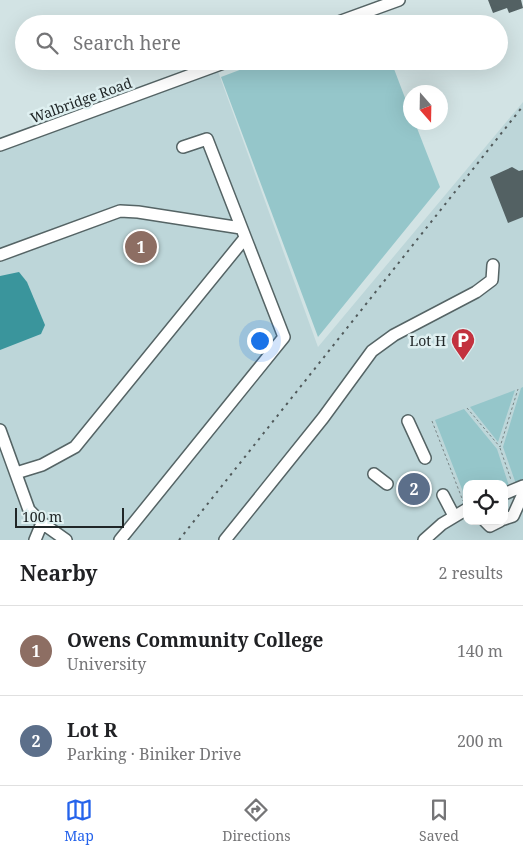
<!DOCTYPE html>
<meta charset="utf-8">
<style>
:root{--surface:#fff;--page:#f2f2f2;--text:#202124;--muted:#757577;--line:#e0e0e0;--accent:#2563eb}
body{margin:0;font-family:"Noto Serif",serif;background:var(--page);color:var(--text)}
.controls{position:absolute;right:15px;bottom:15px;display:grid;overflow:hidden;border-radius:10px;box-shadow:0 5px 20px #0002}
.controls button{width:45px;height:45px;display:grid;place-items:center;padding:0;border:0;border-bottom:1px solid var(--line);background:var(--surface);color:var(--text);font:25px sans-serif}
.compass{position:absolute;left:403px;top:85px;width:45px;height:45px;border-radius:50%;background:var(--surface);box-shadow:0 5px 20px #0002;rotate:160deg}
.scale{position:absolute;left:15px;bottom:12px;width:109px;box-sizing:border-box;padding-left:5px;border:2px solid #202627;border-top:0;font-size:14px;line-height:18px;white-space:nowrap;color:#202627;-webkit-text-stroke:4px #dff0f1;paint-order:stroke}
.you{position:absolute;left:259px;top:340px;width:18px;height:18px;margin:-12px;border:4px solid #fff;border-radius:50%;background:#1a73e8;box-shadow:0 0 0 8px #1a73e833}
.badge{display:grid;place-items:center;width:32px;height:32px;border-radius:50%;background:var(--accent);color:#fff;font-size:16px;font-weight:700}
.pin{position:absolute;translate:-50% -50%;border:2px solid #fff;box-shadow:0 1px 5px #0006}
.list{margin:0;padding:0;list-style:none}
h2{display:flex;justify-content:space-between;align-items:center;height:65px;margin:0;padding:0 20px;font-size:21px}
h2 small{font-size:16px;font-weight:400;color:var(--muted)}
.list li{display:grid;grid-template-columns:32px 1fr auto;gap:15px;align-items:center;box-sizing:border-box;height:90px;padding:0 20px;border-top:1px solid var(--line)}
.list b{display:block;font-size:19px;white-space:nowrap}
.list p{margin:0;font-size:16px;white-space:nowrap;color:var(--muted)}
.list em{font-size:16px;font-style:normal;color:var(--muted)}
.icon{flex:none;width:28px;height:28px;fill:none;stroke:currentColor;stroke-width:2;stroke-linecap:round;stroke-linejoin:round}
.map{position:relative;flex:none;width:523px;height:540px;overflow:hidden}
.search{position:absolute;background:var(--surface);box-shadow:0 5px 20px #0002;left:15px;right:15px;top:15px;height:55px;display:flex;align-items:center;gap:12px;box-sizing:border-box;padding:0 18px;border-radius:28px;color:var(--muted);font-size:19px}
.sheet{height:245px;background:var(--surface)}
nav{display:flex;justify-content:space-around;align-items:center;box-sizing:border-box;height:70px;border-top:1px solid var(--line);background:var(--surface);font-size:14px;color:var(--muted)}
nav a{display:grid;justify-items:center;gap:2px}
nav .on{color:var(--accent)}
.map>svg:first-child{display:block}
.built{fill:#bdd6d9;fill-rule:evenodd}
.green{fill:#95c6ca}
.water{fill:#3a959c}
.building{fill:#536163}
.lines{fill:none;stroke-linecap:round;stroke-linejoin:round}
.minor-casing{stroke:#556465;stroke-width:14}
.path{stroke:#798485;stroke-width:1;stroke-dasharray:2.5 2.5;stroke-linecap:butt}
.minor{stroke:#fff;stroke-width:11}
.rail{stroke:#515a5b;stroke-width:2;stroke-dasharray:2.5 5;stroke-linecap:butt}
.labels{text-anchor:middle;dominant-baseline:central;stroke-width:5;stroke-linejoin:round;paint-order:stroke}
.street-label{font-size:14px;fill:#202627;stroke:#dff0f1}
.poi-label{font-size:14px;fill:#202627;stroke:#dff0f1;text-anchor:end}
</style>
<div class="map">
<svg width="523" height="540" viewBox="0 0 523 540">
<rect width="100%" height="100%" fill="#d2e3e4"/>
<path class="built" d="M216,66L318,347L523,102V540H0V145ZM467,484H504V521H467Z"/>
<path class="green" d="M263,61H391L410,111V122L415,123L440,187L318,337L221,77Z
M523,387V481L516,484L503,447L521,388Z
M515,390L498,442L470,407Z
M464,409L497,449L509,486L504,488V484H467V502L435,420Z"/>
<path class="water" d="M19,272L27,282L45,325L41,334L0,350V276Z"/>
<path class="building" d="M488,0H521L523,8L509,13L507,8L493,13Z
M512,167L519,171L523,170V217L508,223L490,177Z"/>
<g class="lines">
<g class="minor-casing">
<path id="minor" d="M333,24L399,0
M0,145L229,61
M0,255L120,211L138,212L241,228
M408,421L425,458
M0,430L29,510L42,523L66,540
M16,473L42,465L75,447L245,238
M374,474L387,484
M504,494L523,486
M443,495L454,516
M504,519L513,516L523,494
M485,521L490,526L500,521
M35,540L42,523
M120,540L284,337L207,139L183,147
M225,540L323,418L372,351L394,335L476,292L492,280L493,265
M424,540L442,524L467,509"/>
</g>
<path class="path" d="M467,408L500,447L518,389
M432,421L463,501
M500,448L511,480"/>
<use href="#minor" class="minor"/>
<path class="rail" d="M179,540L523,106"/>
</g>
<defs>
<g id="parking-pin" transform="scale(1.25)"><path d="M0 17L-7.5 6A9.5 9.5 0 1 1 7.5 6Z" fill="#c3323f" stroke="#dff0f1"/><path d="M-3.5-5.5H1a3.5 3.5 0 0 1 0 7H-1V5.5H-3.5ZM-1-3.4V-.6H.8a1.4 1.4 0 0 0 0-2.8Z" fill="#fff"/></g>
</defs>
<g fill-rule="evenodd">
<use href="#parking-pin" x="463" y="340"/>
</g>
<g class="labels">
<g class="street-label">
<text transform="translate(81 100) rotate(-20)">Walbridge Road</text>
</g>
<g class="poi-label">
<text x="446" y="340">Lot H</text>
</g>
</g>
</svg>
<div class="controls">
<button><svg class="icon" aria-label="locate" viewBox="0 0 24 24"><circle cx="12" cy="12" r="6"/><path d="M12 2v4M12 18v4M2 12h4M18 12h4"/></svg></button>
</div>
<svg class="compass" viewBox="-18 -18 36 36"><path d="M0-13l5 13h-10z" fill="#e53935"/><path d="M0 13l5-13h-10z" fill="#757577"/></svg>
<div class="scale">100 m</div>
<div class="you"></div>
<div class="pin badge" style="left:141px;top:247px;background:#8d6e63">1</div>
<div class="pin badge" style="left:414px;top:489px;background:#5c6f8a">2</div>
<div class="search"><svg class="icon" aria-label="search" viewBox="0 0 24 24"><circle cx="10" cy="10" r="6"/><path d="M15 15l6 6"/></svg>Search here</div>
</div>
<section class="sheet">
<h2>Nearby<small>2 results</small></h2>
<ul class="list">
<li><span class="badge" style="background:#8d6e63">1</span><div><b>Owens Community College</b><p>University</p></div><em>140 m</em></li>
<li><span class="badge" style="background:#5c6f8a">2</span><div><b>Lot R</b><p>Parking · Biniker Drive</p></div><em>200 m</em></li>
</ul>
</section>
<nav>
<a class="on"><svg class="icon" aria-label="map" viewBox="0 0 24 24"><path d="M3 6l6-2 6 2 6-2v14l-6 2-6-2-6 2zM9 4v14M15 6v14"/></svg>Map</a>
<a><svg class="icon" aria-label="directions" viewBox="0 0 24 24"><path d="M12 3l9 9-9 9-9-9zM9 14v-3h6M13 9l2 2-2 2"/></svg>Directions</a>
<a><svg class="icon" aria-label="saved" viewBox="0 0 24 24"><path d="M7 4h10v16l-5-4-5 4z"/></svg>Saved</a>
</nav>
